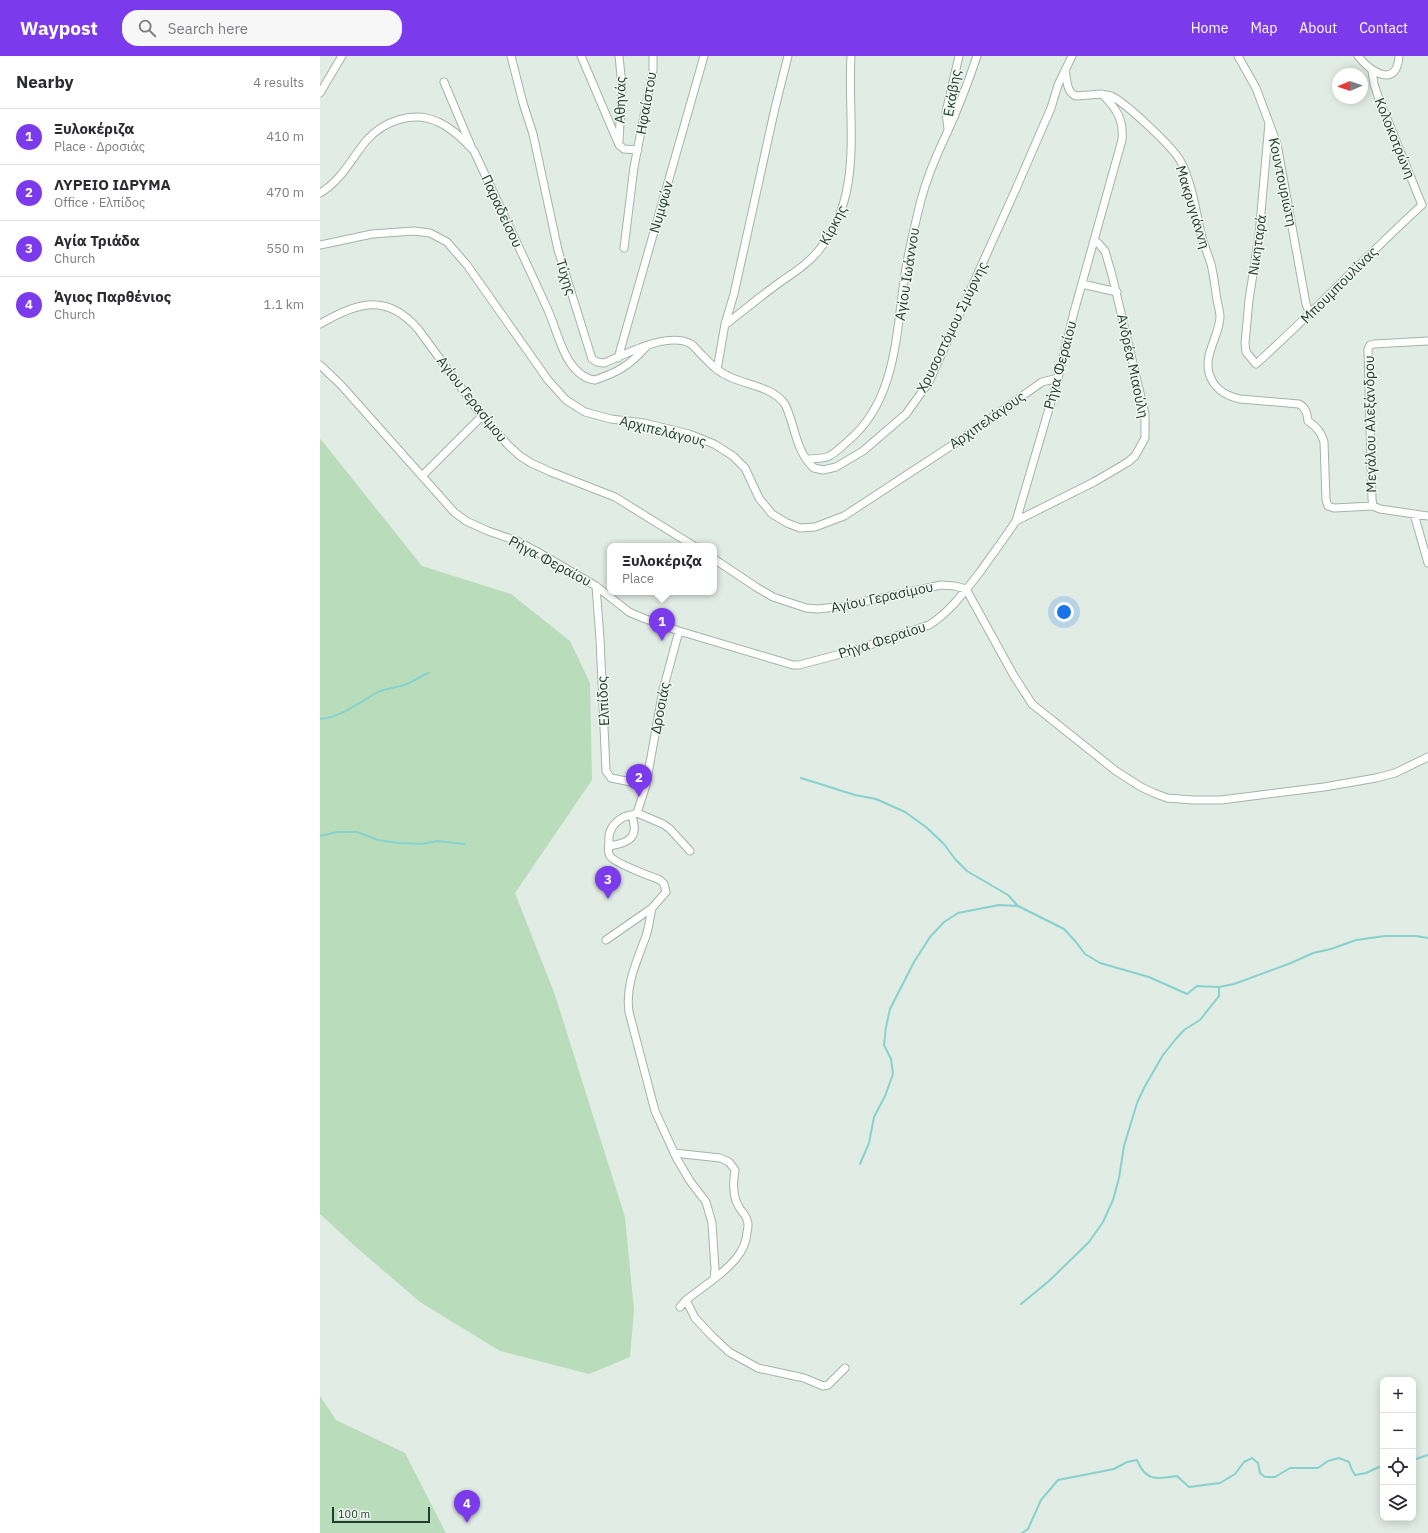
<!DOCTYPE html>
<meta charset="utf-8">
<style>
:root{--surface:#fff;--page:#f7f7f7;--text:#2b2b33;--muted:#7c7c81;--line:#e1e1e2;--accent:#7c3aed}
body{margin:0;font-family:"IBM Plex Sans",sans-serif;background:var(--page);color:var(--text)}
.controls{position:absolute;right:12px;bottom:12px;display:grid;overflow:hidden;border-radius:8px;box-shadow:0 2px 10px #0003}
.controls button{width:36px;height:36px;display:grid;place-items:center;padding:0;border:0;border-bottom:1px solid var(--line);background:var(--surface);color:var(--text);font:20px sans-serif}
.compass{position:absolute;left:1012px;top:12px;width:36px;height:36px;border-radius:50%;background:var(--surface);box-shadow:0 2px 10px #0003;rotate:268deg}
.scale{position:absolute;left:12px;bottom:10px;width:98px;box-sizing:border-box;padding-left:4px;border:2px solid #213d30;border-top:0;font-size:11px;line-height:14px;white-space:nowrap;color:#213d30;-webkit-text-stroke:3px #f1f8f3;paint-order:stroke}
.you{position:absolute;left:744px;top:556px;width:14px;height:14px;margin:-10px;border:3px solid #fff;border-radius:50%;background:#1a73e8;box-shadow:0 0 0 6px #1a73e833}
.badge{display:grid;place-items:center;width:26px;height:26px;border-radius:50%;background:var(--accent);color:#fff;font-size:13px;font-weight:700}
.pin{position:absolute;translate:-50% -33px;filter:drop-shadow(0 1px 2px #0008)}
.pin::after{content:'';position:absolute;top:21px;width:14px;height:12px;background:inherit;clip-path:polygon(0 0,100% 0,50% 100%)}
.popup{position:absolute;left:287px;top:487px;width:110px;height:52px;box-sizing:border-box;display:grid;place-content:center;border-radius:8px;background:var(--surface);filter:drop-shadow(0 1px 3px #0005);font-size:13px;white-space:nowrap;color:var(--muted)}
.popup b{font-size:15px;color:var(--text)}
.popup::after{content:'';position:absolute;left:50%;top:100%;margin-left:-8px;border:8px solid transparent;border-top-color:var(--surface)}
.list{margin:0;padding:0;list-style:none}
h2{display:flex;justify-content:space-between;align-items:center;height:52px;margin:0;padding:0 16px;font-size:17px}
h2 small{font-size:13px;font-weight:400;color:var(--muted)}
.list li{display:grid;grid-template-columns:26px 1fr auto;gap:12px;align-items:center;box-sizing:border-box;height:56px;padding:0 16px;border-top:1px solid var(--line)}
.list b{display:block;font-size:15px;white-space:nowrap}
.list p{margin:0;font-size:13px;white-space:nowrap;color:var(--muted)}
.list em{font-size:13px;font-style:normal;color:var(--muted)}
.icon{flex:none;width:22px;height:22px;fill:none;stroke:currentColor;stroke-width:2;stroke-linecap:round;stroke-linejoin:round}
.map{position:relative;flex:none;width:1108px;height:1477px;overflow:hidden}
header{display:flex;align-items:center;gap:24px;box-sizing:border-box;height:56px;padding:0 20px;background:var(--accent);color:#fff}
header strong{font-size:19px}
nav{display:flex;gap:22px;margin-inline-start:auto;font-size:14px}
.search{width:280px;height:36px;background:var(--page);display:flex;align-items:center;gap:10px;box-sizing:border-box;padding:0 14px;border-radius:16px;color:var(--muted);font-size:15px}
main{display:flex}
aside{flex:1;background:var(--surface)}
.map>svg:first-child{display:block}
.green{fill:#b9ddbb}
.lines{fill:none;stroke-linecap:round;stroke-linejoin:round}
.stream{stroke:#87d2cf;stroke-width:2}
.minor-casing{stroke:#a3b4aa;stroke-width:9}
.minor{stroke:#fff;stroke-width:7}
.labels{text-anchor:middle;dominant-baseline:central;stroke-width:3;stroke-linejoin:round;paint-order:stroke}
.street-label{font-size:14px;fill:#213d30;stroke:#f1f8f3}
</style>
<header>
<strong>Waypost</strong>
<div class="search"><svg class="icon" aria-label="search" viewBox="0 0 24 24"><circle cx="10" cy="10" r="6"/><path d="M15 15l6 6"/></svg>Search here</div>
<nav><a>Home</a><a>Map</a><a>About</a><a>Contact</a></nav>
</header>
<main>
<aside>
<h2>Nearby<small>4 results</small></h2>
<ul class="list">
<li><span class="badge">1</span><div><b>Ξυλοκέριζα</b><p>Place · Δροσιάς</p></div><em>410 m</em></li>
<li><span class="badge">2</span><div><b>ΛΥΡΕΙΟ ΙΔΡΥΜΑ</b><p>Office · Ελπίδος</p></div><em>470 m</em></li>
<li><span class="badge">3</span><div><b>Αγία Τριάδα</b><p>Church</p></div><em>550 m</em></li>
<li><span class="badge">4</span><div><b>Άγιος Παρθένιος</b><p>Church</p></div><em>1.1 km</em></li>
</ul>
</aside>
<div class="map">
<svg width="1108" height="1477" viewBox="0 0 1108 1477">
<rect width="100%" height="100%" fill="#e0ece4"/>
<path class="green" d="M0,383L3,386L102,510L191,538L250,585L270,627L272,724L195,837L235,939L305,1161L314,1254L310,1301L269,1318L180,1295L100,1246L36,1191L0,1158Z
M0,1340L16,1364L85,1397L126,1477H0Z"/>
<g class="lines">
<path class="stream" d="M0,663C21,661 39,647 56,637C65,632 77,632 87,628C95,625 100,620 109,617
M481,722L535,739L556,743L585,756L606,771L624,788L635,803L647,815L688,839L698,850
M0,780L17,776H37L58,784L78,787L101,788L118,785L144,788
M540,1108L549,1087L554,1061L565,1040L573,1018L571,1003L564,989L566,971L570,953L594,906L610,881L624,866L638,857L679,849L698,850L744,873L756,886L765,898L780,907L829,921L867,938L877,930L899,931L914,928L971,907L993,897L1011,893L1036,884L1065,880H1096L1108,882
M701,1248L729,1225L769,1186L783,1166L793,1144L799,1122L804,1090L817,1047L825,1030L843,999L855,984L864,974L880,964L899,940V931
M1093,1404L1108,1399
M702,1477L708,1473L721,1444L738,1424L794,1413L807,1406L817,1404C826,1426 837,1423 857,1420L869,1431L900,1427L915,1418L924,1406L932,1402L938,1407L940,1417L945,1421H955L970,1412H998L1008,1405L1019,1402L1029,1406L1032,1414L1035,1419L1046,1417L1063,1409"/>
<g class="minor-casing">
<path id="minor" d="M191,0L203,47L213,78L238,194L272,303L277,306L284,307C306,298 348,275 371,288C374,290 377,294 379,296C389,306 397,316 410,321C427,329 452,331 464,347C467,351 468,356 470,361C476,379 479,399 494,412L503,414L516,411L543,395L586,358L609,326L695,135L731,52L738,29L752,0
M261,0L299,89L304,93L318,94
M918,0L936,32L957,88L986,248L990,258
M1038,0C1050,16 1077,33 1079,0
M124,26L151,90
M0,37L22,0
M782,38C785,39 788,39 791,40C805,46 854,92 861,106C873,130 876,157 882,182C885,191 888,199 891,208C894,220 895,232 897,244C898,249 900,256 900,261C899,281 884,297 889,317C893,332 906,340 920,343L979,348C986,352 987,357 988,365C997,371 1001,376 1004,386L1006,444L1008,450L1014,452L1053,450
M949,67L939,179L929,244L925,287L926,296L936,308C993,257 1045,201 1102,149L1059,43L1054,28L1052,15
M628,73L626,56L639,0
M299,85L302,30L299,0
M0,137C21,125 32,102 46,85C63,65 94,54 118,66C132,72 144,84 154,95C178,147 203,199 227,252C235,269 239,289 249,305C255,314 263,323 275,324C298,316 309,310 326,291
M0,189L52,178L94,175L110,177L127,186L147,209L228,324L246,344L265,356L291,363L324,367L369,378L394,388L413,400L425,412L439,442L452,458L467,467L480,472L495,471L524,460L640,384L722,326L738,322
M304,192L314,111L333,14V0
M762,228L797,236
M0,268C36,247 66,236 98,273L162,360L188,389L200,400L211,407L231,416L295,441L374,490
M406,268C424,254 441,240 459,227C473,217 488,208 499,194C545,138 527,67 531,0
M1108,285L1054,288L1050,289L1048,293L1052,443L1053,450L1060,453L1108,460
M298,302L384,0
M0,309L21,329L134,456L146,465L168,475L197,485L216,495L276,530L309,556L323,562L359,575L473,609H479L532,595L609,569C630,556 645,535 660,516C672,499 684,483 696,465L738,322L754,256L802,84C804,63 796,52 782,38L756,40C746,36 747,23 745,14
M397,314L405,268L414,238L455,52L468,0
M486,403C510,403 510,401 528,385C577,344 576,276 585,218C589,193 595,168 601,144C607,121 616,100 626,79C638,53 648,27 657,0
M103,419L162,360
M1094,458L1108,507
M696,465L774,426L808,406L815,400L825,382V358L792,219L785,195L779,188L774,184
M394,503L436,531L453,541L486,552L498,553L525,550L621,529L635,530L646,533
M276,530L280,583L286,715L291,722L326,729
M646,533L694,620L712,648L796,715L821,731L834,737L847,742L873,744H901L1004,731L1056,722L1075,717L1108,701
M317,757L343,768L350,773L370,795
M289,790C310,787 319,781 312,760
M332,852C330,861 329,871 326,880C317,905 305,929 309,956L335,1055L357,1103L370,1125L386,1146L392,1167L395,1213L394,1223L366,1244L360,1251
M286,884L332,852L346,836L344,828L340,824C330,820 294,807 290,800C287,796 289,789 289,785C288,775 294,767 302,762C306,759 312,760 317,757L326,729L343,634L359,575
M354,1097L400,1102L409,1106L415,1114C413,1126 412,1140 419,1151C421,1155 426,1159 427,1164C429,1168 428,1172 427,1176C426,1197 409,1211 394,1223
M366,1244L375,1262L392,1280L409,1296L438,1312L484,1322L503,1330L508,1329L525,1312"/>
</g>
<use href="#minor" class="minor"/>
</g>
<g class="labels">
<g class="street-label">
<text transform="translate(632 37) rotate(-80)">Εκάβης</text>
<text transform="translate(300 44) rotate(-89)">Αθηνάς</text>
<text transform="translate(326 47) rotate(-80)">Ηφαίστου</text>
<text transform="translate(1075 82) rotate(68)">Κολοκοτρώνη</text>
<text transform="translate(963 126) rotate(78)">Κουντουριώτη</text>
<text transform="translate(341 151) rotate(-74)">Νυμφών</text>
<text transform="translate(873 151) rotate(73)">Μακρυγιάννη</text>
<text transform="translate(182 155) rotate(65)">Παραδείσου</text>
<text transform="translate(513 169) rotate(-62)">Κίρκης</text>
<text transform="translate(937 189) rotate(-82)">Νικηταρά</text>
<text transform="translate(587 218) rotate(-81)">Αγίου Ιωάννου</text>
<text transform="translate(246 221) rotate(73)">Τύχης</text>
<text transform="translate(1019 229) rotate(-45)">Μπουμπουλίνας</text>
<text transform="translate(632 271) rotate(-64)">Χρυσοστόμου Σμύρνης</text>
<text transform="translate(740 309) rotate(-75)">Ρήγα Φεραίου</text>
<text transform="translate(813 310) rotate(78)">Ανδρέα Μιαούλη</text>
<text transform="translate(152 343) rotate(52)">Αγίου Γερασίμου</text>
<text transform="translate(667 364) rotate(-35)">Αρχιπελάγους</text>
<text transform="translate(1050 368) rotate(-91)">Μεγάλου Αλεξάνδρου</text>
<text transform="translate(343 375) rotate(14)">Αρχιπελάγους</text>
<text transform="translate(230 505) rotate(28)">Ρήγα Φεραίου</text>
<text transform="translate(562 541) rotate(-12)">Αγίου Γερασίμου</text>
<text transform="translate(562 584) rotate(-18)">Ρήγα Φεραίου</text>
<text transform="translate(283 645) rotate(-93)">Ελπίδος</text>
<text transform="translate(340 652) rotate(-79)">Δροσιάς</text>
</g>
</g>
</svg>
<div class="controls">
<button>+</button>
<button>−</button>
<button><svg class="icon" aria-label="locate" viewBox="0 0 24 24"><circle cx="12" cy="12" r="6"/><path d="M12 2v4M12 18v4M2 12h4M18 12h4"/></svg></button>
<button><svg class="icon" aria-label="layers" viewBox="0 0 24 24"><path d="M12 4l9 5-9 5-9-5zM3 14l9 5 9-5"/></svg></button>
</div>
<svg class="compass" viewBox="-18 -18 36 36"><path d="M0-13l5 13h-10z" fill="#e53935"/><path d="M0 13l5-13h-10z" fill="#7c7c81"/></svg>
<div class="scale">100 m</div>
<div class="you"></div>
<div class="pin badge" style="left:342px;top:585px">1</div>
<div class="popup"><b>Ξυλοκέριζα</b>Place</div>
<div class="pin badge" style="left:319px;top:741px">2</div>
<div class="pin badge" style="left:288px;top:843px">3</div>
<div class="pin badge" style="left:147px;top:1467px">4</div>
</div>
</main>
